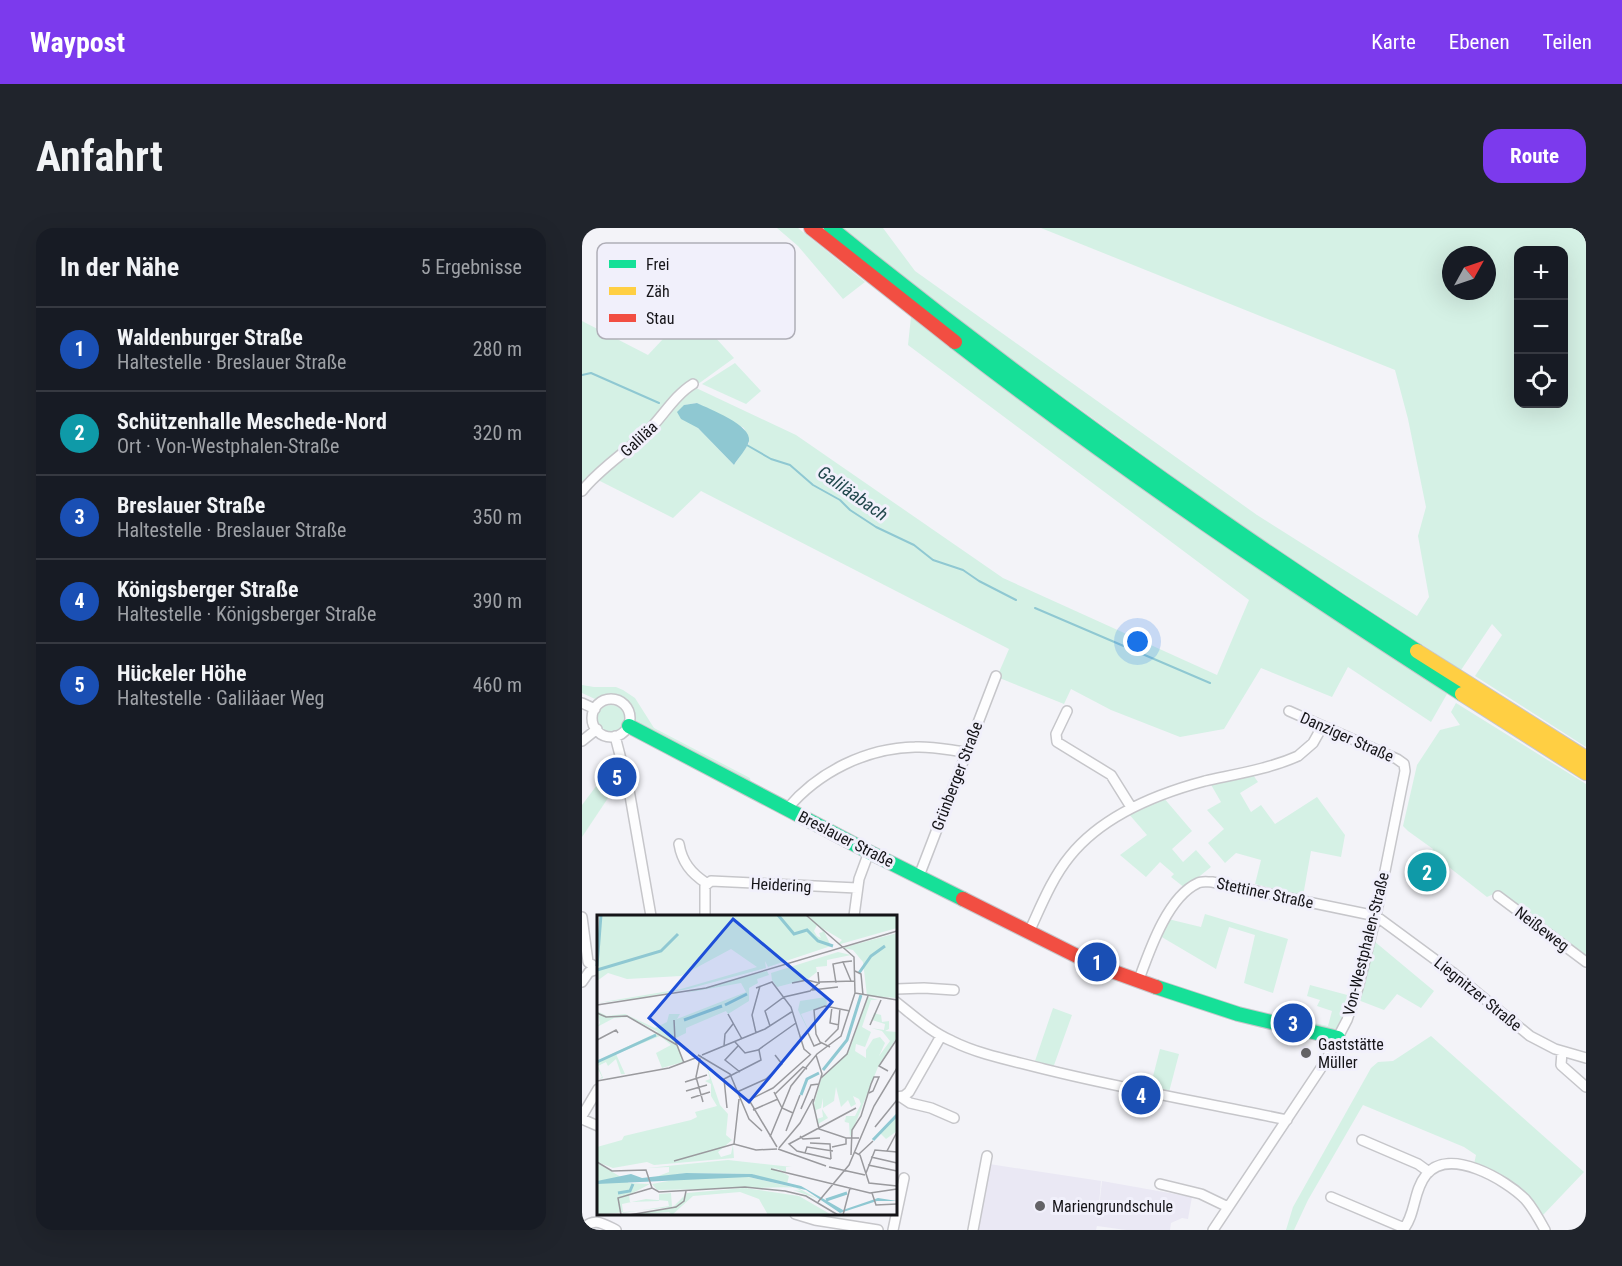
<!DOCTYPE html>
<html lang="de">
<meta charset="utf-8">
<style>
:root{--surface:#171b24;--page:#20242c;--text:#f1f3f6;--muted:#9ea1a6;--line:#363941;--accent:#7c3aed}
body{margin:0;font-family:"Roboto Condensed",sans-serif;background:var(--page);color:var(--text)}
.controls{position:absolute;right:18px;top:18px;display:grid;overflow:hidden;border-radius:12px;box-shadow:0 6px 24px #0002}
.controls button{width:54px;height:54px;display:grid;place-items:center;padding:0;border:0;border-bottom:2px solid var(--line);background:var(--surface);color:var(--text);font:30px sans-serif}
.compass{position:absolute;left:860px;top:18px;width:54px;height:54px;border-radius:50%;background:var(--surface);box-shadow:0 6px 24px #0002;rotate:50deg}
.you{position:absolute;left:556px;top:414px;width:21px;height:21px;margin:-15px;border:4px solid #fff;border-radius:50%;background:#1a73e8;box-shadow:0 0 0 9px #1a73e833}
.badge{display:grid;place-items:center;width:39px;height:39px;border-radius:50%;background:var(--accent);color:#fff;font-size:20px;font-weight:700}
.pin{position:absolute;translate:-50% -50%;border:3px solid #fff;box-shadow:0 2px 6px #0006}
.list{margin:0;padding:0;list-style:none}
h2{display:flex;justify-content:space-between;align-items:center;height:78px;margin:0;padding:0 24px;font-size:26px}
h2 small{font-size:20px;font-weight:400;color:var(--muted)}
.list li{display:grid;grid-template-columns:39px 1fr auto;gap:18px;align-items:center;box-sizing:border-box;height:84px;padding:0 24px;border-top:2px solid var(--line)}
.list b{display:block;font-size:22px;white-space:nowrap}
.list p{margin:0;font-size:20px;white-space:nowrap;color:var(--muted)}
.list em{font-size:20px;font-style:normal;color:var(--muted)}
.icon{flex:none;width:33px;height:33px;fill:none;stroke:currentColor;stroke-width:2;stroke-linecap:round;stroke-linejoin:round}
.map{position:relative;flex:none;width:1004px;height:1002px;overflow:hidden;border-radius:18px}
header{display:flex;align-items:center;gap:36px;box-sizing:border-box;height:84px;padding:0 30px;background:var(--accent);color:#fff}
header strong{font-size:28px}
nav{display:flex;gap:33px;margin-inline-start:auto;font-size:21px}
.intro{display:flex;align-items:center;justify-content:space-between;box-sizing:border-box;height:144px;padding:0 36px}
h1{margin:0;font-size:42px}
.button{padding:15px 27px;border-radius:18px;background:var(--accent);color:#fff;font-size:21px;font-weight:700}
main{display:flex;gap:36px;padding:0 36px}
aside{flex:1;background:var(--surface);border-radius:18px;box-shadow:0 6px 24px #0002}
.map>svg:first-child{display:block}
.built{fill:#eae8f4}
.green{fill:#d5f1e5;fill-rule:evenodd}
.water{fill:#8fc8d2}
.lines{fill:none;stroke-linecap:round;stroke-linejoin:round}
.stream{stroke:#8fc8d2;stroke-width:2}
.street-casing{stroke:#c6c6ca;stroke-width:12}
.fast-casing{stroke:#c6c6ca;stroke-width:16}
.slow-casing{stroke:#c6c6ca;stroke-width:16}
.jam-casing{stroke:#c6c6ca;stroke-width:16}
.street{stroke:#fdfdfe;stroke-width:9}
.fast{stroke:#16e098;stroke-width:14}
.slow{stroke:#ffcf43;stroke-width:14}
.jam{stroke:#f24e42;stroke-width:14}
.poi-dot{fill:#636266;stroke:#f1f0fb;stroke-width:2}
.labels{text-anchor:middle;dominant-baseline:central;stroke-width:6;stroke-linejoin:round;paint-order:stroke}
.street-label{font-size:16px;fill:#151418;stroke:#f1f0fb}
.poi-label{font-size:16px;fill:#151418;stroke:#f1f0fb;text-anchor:start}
.water-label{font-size:18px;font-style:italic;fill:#21474c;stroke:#f1f0fb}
.inset-river{fill:none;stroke:#8fc8d2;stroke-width:3}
.inset-road{fill:none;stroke:#9a9a9e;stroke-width:1.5}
.view{fill:#1d4ed8;fill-opacity:0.15;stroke:#1d4ed8;stroke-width:3}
.inset-edge{fill:none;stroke:#151418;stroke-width:3}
.key{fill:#f1f0fb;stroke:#afaeb7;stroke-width:1.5}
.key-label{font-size:16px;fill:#151418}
</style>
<header>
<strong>Waypost</strong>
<nav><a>Karte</a><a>Ebenen</a><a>Teilen</a></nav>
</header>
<div class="intro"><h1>Anfahrt</h1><a class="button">Route</a></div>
<main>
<aside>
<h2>In der Nähe<small>5 Ergebnisse</small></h2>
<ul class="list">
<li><span class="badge" style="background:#1a4fb4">1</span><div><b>Waldenburger Straße</b><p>Haltestelle · Breslauer Straße</p></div><em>280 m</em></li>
<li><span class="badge" style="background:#0f9aa8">2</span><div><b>Schützenhalle Meschede-Nord</b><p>Ort · Von-Westphalen-Straße</p></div><em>320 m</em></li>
<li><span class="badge" style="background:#1a4fb4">3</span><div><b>Breslauer Straße</b><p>Haltestelle · Breslauer Straße</p></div><em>350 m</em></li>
<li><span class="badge" style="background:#1a4fb4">4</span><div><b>Königsberger Straße</b><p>Haltestelle · Königsberger Straße</p></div><em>390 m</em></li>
<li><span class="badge" style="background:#1a4fb4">5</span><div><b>Hückeler Höhe</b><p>Haltestelle · Galiläaer Weg</p></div><em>460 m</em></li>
</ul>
</aside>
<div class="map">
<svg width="1004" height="1002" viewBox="0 0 1004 1002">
<rect width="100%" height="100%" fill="#f3f3f8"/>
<path class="built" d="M407,936L519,953L516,989L520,953L610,969L606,991L600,990L589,995L588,1002H544L515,998L514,1002H396Z"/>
<path class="green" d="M195,0H216L283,54L261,71L216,18Z
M258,0H301L333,43L675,287L835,388L847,369L836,308L844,279L826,191L813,142L459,0H1004V519L893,448L920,407L910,396L879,442L662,300L363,83ZM936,22H981V176H936ZM869,27H905V63H869Z
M329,89L865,466L849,494L766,439L750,469L679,440L642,501L598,509L529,482L489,461L482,476L415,449L427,421L119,263L91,290L16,252L0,269V93L66,127L95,96L106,110L121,96L152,130L112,159L214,207L421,350L635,447L667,372L326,117ZM115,175L162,200L167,215L152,237L116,200L102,177Z
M153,135L179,163L164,176L120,156Z
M0,457L12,459H34L41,462L53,470L72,500L168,550L169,556L53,495L50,481L39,470L30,469L13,471L0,465Z
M874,475L1004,556V731L916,664L905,669L849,625L851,621L826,603L821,598L835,537L858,502L878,497L869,484Z
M15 491a14 14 0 1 1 28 0a14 14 0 1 1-28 0Z
M27,541L34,558L0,609V577Z
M669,544L676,554L658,565L669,584L679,577L693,596L735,569L763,607L759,629L729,623L721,668L673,656L679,632L654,625L643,635L626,615L642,601L625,582L639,574L628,555Z
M581,569L610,603L590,621L601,634L614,622L629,639L603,660L589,649L592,646L578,634L564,649L538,627L565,607L546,585Z
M623,686L706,711L691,765L662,755L673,707L647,699L634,741L578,708L586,691L619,699Z
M792,713L852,763L839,780L815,766L802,782L776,772Z
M728,757L769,768L753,804L731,799L732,795L746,798L750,783L735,778L738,772L725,768Z
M471,780L490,787L471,840L452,836Z
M849,808L1002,944L961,987C942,963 922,946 892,936L894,927L882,919L781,877L726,972L712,1002H704L711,979L789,840L796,834L811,833Z
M578,821L597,826L587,864L568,860Z"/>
<path class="water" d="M115,175C127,181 170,197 167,213C165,221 156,230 152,237L116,200L99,191L95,184L102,177Z"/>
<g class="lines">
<path class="stream" d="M0,147L9,145L77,175
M163,216L189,231L208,237L231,257L258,272L268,282L294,299L332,317L351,332L381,342L397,353L434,372
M453,380L628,455"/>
<g class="street-casing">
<path id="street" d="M0,263C18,240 45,224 66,203C81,188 93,167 111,156
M10 490a19 19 0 1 1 38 0a19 19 0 1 1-38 0Z
M0,475L13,481
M485,483L474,506L475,514L529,547L549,579
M33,508L47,562L69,688
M0,513L15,501
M205,581C236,544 284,520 333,519C350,518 367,522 384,524
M97,616C100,634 109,645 124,655
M337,648L414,448
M916,668L1004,734
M123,688V658L129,653L275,660
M272,688L277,651L287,624
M0,689L6,734L16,741
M447,704C459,678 470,650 488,628C521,587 574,566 623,553C654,546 687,541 716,528L731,515L740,499
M0,754L7,744L16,741
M556,754C567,724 585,669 616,655C620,653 625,654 630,654L794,688L870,744L948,808L973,821L1004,830
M314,761L342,760L372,762
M314,774C332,788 349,804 370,813C398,827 432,833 462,841C542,861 624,875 705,892
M980,824L979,837L1004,859
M314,869L322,868L327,864L359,808
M319,869L328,875L349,880L372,890
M0,888L16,861
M0,891L16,898
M780,912L836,936L847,944
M578,956L619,966L646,979
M749,969L822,1000
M213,986L233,992L296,1002
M1,1002C10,988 22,996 34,1002
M311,1002L322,950
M391,1002L405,928
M631,1002L743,834L765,792L776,760L794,688L823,543L822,536L815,531L707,483
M821,1002C834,986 831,963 844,947C867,918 924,952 943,971C951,980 957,991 963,1002"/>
</g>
<g class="fast-casing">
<path id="fast" d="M249,0C437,152 632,292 835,423
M373,114C536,240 707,355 880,466
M47,498L287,624L381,671
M574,759L656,786L756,810"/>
</g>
<g class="slow-casing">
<path id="slow" d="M835,423L1004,530
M880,466L1004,545"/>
</g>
<g class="jam-casing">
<path id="jam" d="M229,0L373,114
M381,671L513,737L574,759"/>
</g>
<use href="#street" class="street"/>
<use href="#fast" class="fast"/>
<use href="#slow" class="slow"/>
<use href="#jam" class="jam"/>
</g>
<g class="poi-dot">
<circle cx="724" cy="825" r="6"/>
<circle cx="458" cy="978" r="6"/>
</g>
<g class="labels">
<g class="street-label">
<text transform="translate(57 211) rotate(-43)">Galiläa</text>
<text transform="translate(765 509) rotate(24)">Danziger Straße</text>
<text transform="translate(375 548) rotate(-69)">Grünberger Straße</text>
<text transform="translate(264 611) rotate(27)">Breslauer Straße</text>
<text transform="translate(199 657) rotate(3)">Heidering</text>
<text transform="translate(683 665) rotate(12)">Stettiner Straße</text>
<text transform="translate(960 701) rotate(37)">Neißeweg</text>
<text transform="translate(784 716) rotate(-76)">Von-Westphalen-Straße</text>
<text transform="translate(896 766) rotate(39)">Liegnitzer Straße</text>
</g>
<g class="poi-label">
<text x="736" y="816">Gaststätte<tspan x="736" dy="18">Müller</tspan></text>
<text x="470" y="978">Mariengrundschule</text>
</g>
<g class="water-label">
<text transform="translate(271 265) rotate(35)">Galiläabach</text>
</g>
</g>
<g transform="translate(15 687)">
<rect width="300" height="300" fill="#f3f3f8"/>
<path d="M2,0H300V13L240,30L245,25L220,10L217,16L220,21L224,23L222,18L226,17L221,11L227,16L234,31L171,52L168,46L169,53L91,74L43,83L0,88L84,74L160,52L134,34L84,61L30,64L11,58L0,66ZM300,18V83L270,81L266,47L256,35L245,33ZM241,37L254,40L230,45V51L219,52L220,57L211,64L180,72L175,65L174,58ZM170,56L172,60L160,64L161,68L152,73V86L131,99L129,96L89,113V118L79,123L86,147L65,153L59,138L74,130L63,121L19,139L28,159H24L19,144L11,151L9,147L1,151L6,163L2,164L5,162L0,152V146L61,117L32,102L17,103L0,112L3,108L0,96L10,101L28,99L58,113L70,107L72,99H83L80,104L149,77L144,68L88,78ZM229,82L230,90L204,99L216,125L201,95L203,86ZM271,82L281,85H274L265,112L274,117L268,132L259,129L258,136L269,143V135L276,124L283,122L288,128L282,141L293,126L285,116L274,113L287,115L288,109L275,105L277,98L284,100L285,107L292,106V114L288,116L300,117V122L281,152L253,222L252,208L248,207L246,202L248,206L249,201H258L264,189L262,184L256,181L259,189L254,192L251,185L244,192L239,172L237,186L226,193V183L224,193L219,195L220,204L226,202L225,194L231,203L221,209L217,189L224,164L252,136ZM108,146L123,190L131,199L129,220L135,225L121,237L124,242L134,239L136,230L137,243L57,250L50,247L16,253L0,247V232L25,225L27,221L94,205L100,202L98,197L120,191L114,181V169L108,166L113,164ZM300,200V216L289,224L283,218ZM131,245L195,252H189V257L175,252L192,261L190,269L154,259L89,258L56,263L72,257V252L50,253ZM0,248L24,262L32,261L31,268L53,269L32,280L33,287L62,286V279L74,278L75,292L0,300ZM49,284L71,286L72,291L26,298L25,289ZM93,262H152L203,274L221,284L196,275L204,276L197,272L60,275L55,269ZM148,273L202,281L233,299L171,300L162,284L143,277L96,281L75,300L72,297L35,300L75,293L90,278Z" fill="#d5f1e5" fill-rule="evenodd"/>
<path d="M89,258L155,259L204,271L246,295L281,283L300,286H280L243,298L209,275L152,262L0,269V266L34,259L45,263Z" fill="#8fc8d2"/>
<path class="inset-river" d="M181,0L197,19L210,15L221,26L236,31M0,51L4,0M0,55L64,36L81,19M262,58L274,41L288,31M128,90L150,79M87,105L125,91M0,147L59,120M226,155L250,125L264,80M204,180L210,164L222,158M276,225L300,200M21,278L33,276L36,269M229,285L250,278"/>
<path class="inset-road" d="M258,56L264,59L266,80M254,66L246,47L255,46M195,68L210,65L222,68L221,57M239,68L236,49L246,47M159,73L175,67L194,92L207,134L214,140M215,75L241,72M258,78L300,85M0,90L109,73L300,16M235,92L233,108L242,110M0,98L9,102L30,101L80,130M131,99L145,124M77,105L78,125L87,148M273,110L284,85M173,111L168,96L187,82L213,76L223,67L258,66M159,118L155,100L163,71M211,118L217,131L224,128M0,125L19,115L21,118M138,127L148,138L161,135L199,108M228,127L241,114L243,94M127,131L128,119L136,109M141,131L128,145L143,157M233,132L223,127L219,119L217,95L228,91L253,96M105,140L168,114L196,96M219,140L225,159L216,188L222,214L249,223H262M105,142L101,140L133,159L152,204L165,216M103,143L99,162L106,187M291,156L282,151L300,124M224,163L250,139L271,81M0,166L72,153L101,142M88,167L110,160M89,176L110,170M140,177L169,164L185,149L178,140M177,177L185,193L196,198M178,179L206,152L210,154M94,183L113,177M205,191L204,194L214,170L222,169M130,193L127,164L164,145L162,135M156,195L181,184M278,212L300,185M189,216L203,180M203,221L206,224L223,223M173,222L194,171L220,139L244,121L258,78L257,42L209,0M213,228L233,229L234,244M137,229L142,184M180,232L152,185L176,173L213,140M235,232L249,229V223M182,233L203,208L216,184M181,234L229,251M290,236L300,217M257,237L263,240L272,268L300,271M208,238L210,232L236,236M262,239L276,226M254,240L255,215L264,201L274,169L277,162H282L276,176L272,178M274,242L300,248M234,244L200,236L192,229L259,193M77,246L137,229L159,235L180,234M0,247L15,256L49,255L55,273L62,277L148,272L188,276L209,281L241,300M271,250L300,256M232,252L268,260M174,254L273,278L300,274M269,258L278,235L300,237M275,278L279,290L300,289M221,287L252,250L277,191L300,153M24,300L21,283L55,273M32,300L79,292L87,286L89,276M246,300L253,273"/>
<path class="view" d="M136,4L235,87L152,187L52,103Z"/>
<rect width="300" height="300" class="inset-edge"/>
</g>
<rect x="15" y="15" width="198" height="96" rx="9" class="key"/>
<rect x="27" y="32" width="27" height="8" fill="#16e098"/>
<rect x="27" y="59" width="27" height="8" fill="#ffcf43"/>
<rect x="27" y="86" width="27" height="8" fill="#f24e42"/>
<g class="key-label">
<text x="64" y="42">Frei</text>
<text x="64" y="69">Zäh</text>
<text x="64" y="96">Stau</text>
</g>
</svg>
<div class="controls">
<button>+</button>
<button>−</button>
<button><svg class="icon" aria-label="locate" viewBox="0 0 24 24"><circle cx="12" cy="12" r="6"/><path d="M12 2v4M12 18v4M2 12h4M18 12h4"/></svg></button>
</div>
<svg class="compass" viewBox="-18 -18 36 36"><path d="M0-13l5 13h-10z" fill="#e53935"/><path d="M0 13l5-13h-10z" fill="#9ea1a6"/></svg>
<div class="you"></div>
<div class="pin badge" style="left:515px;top:734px;background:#1a4fb4">1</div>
<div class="pin badge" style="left:845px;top:644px;background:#0f9aa8">2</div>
<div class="pin badge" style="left:711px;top:795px;background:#1a4fb4">3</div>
<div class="pin badge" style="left:559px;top:867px;background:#1a4fb4">4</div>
<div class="pin badge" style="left:35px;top:549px;background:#1a4fb4">5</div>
</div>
</main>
